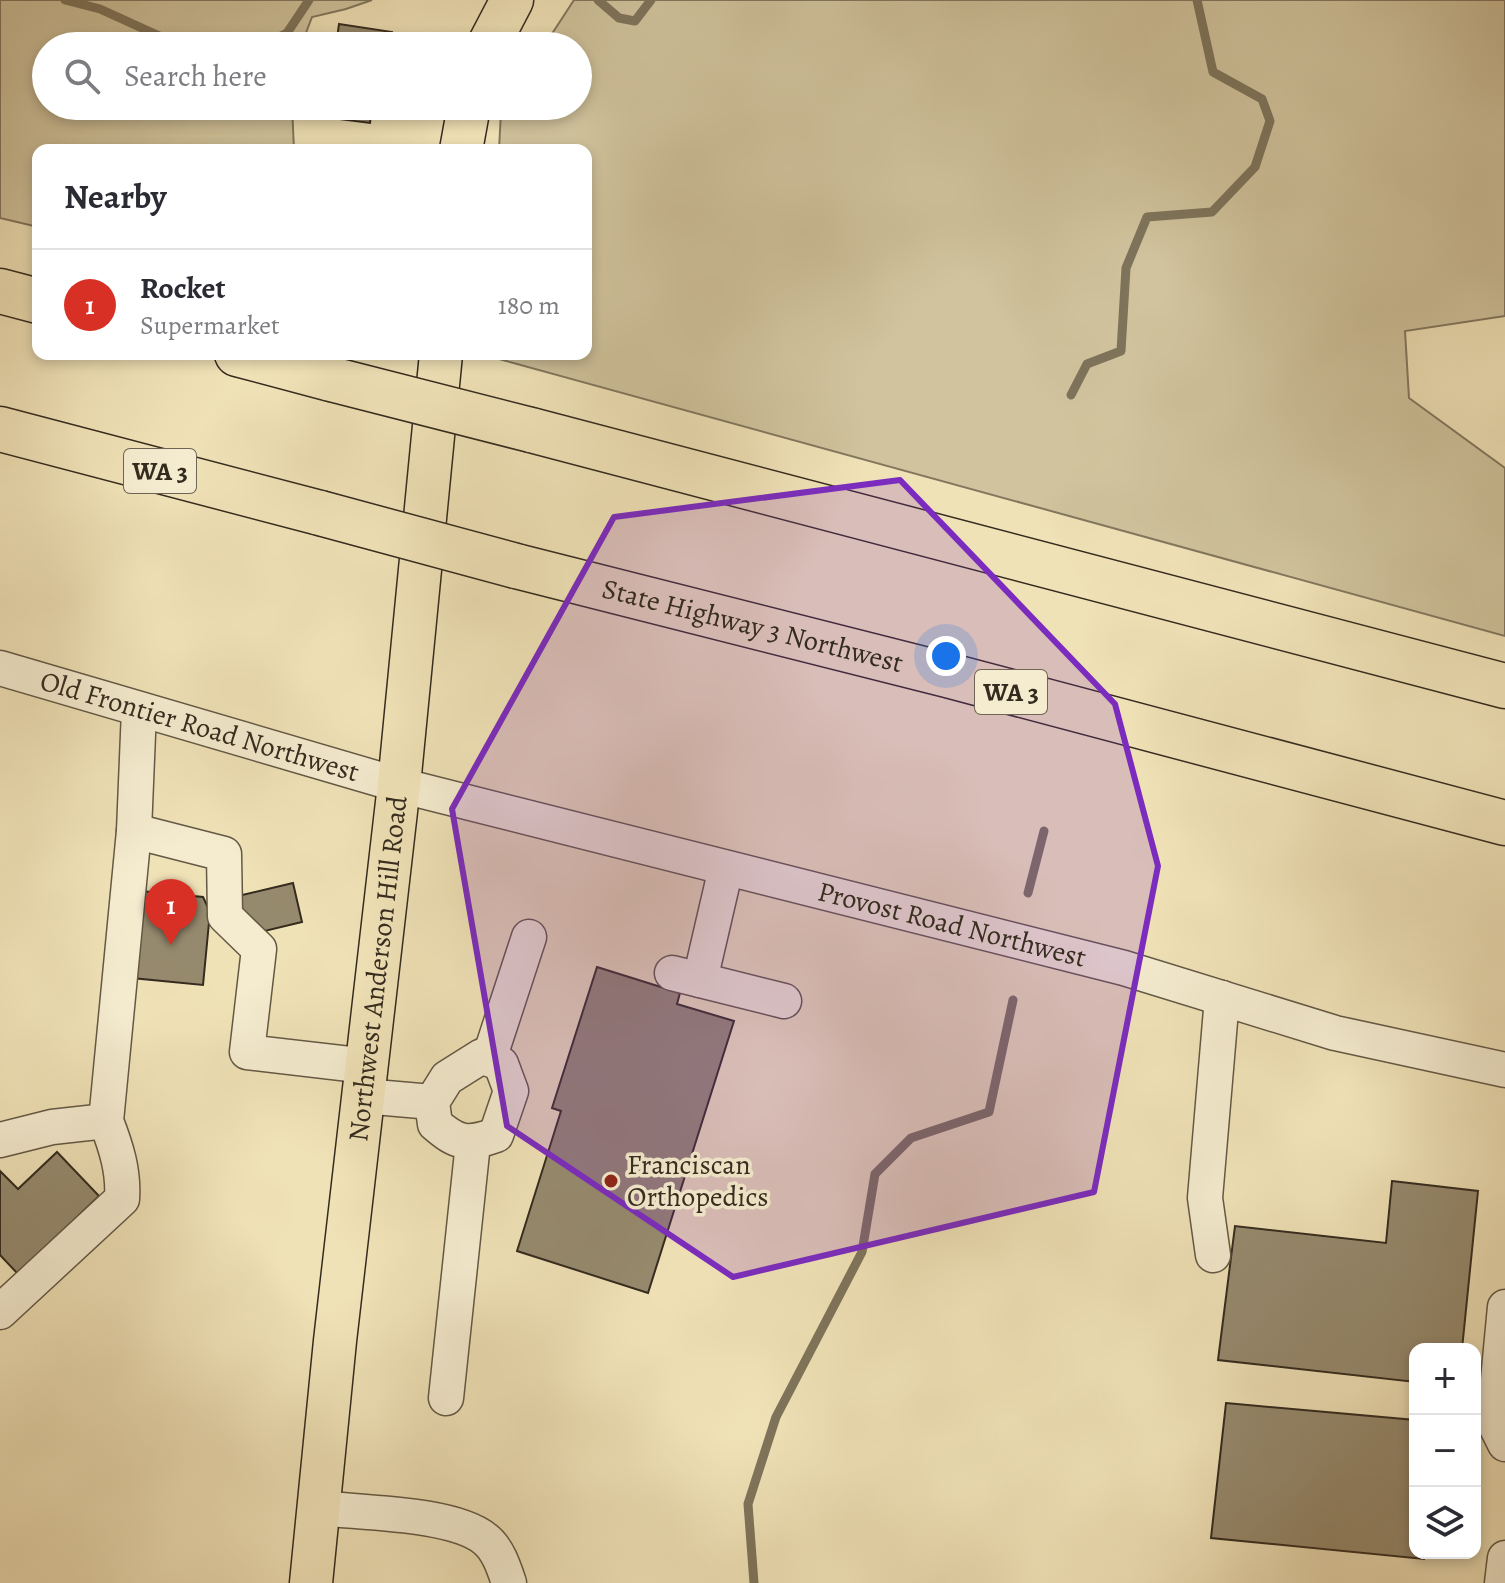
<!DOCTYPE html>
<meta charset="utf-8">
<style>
:root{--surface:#fff;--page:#f2f2f3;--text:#2b2b33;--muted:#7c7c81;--line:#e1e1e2;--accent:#d93025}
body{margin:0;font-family:Alegreya,serif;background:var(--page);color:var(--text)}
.controls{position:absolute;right:24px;bottom:24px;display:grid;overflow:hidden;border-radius:16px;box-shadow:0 4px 12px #0003}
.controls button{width:72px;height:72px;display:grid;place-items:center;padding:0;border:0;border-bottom:2px solid var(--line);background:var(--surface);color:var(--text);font:40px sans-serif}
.you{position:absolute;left:946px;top:656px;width:28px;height:28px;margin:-20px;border:6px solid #fff;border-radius:50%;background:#1a73e8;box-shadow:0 0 0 12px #1a73e833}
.badge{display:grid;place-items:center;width:52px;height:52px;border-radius:50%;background:var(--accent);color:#fff;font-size:26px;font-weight:700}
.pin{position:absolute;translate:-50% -66px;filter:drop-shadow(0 2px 4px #0008)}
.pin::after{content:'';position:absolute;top:42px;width:28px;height:24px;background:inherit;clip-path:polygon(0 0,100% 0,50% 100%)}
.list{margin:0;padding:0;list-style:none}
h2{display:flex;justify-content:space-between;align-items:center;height:104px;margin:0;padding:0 32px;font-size:34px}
h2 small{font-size:26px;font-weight:400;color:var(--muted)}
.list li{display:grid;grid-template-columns:52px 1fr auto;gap:24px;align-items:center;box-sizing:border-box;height:112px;padding:0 32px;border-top:2px solid var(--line)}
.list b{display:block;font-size:30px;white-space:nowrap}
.list p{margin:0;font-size:26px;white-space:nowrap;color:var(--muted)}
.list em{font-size:26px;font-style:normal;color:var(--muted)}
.icon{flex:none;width:44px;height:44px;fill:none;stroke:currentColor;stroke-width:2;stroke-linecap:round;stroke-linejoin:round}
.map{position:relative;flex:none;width:1505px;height:1583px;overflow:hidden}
.search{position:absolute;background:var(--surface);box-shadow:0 4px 12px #0003;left:32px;top:32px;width:560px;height:88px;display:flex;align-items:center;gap:20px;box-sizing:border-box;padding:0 28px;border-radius:44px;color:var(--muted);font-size:30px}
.panel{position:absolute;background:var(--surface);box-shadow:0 4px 12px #0003;left:32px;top:144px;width:560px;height:216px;border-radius:16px}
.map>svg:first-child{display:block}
.green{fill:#d0c39d;stroke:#82775e;stroke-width:2}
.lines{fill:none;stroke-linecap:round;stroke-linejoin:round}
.stream{stroke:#7e745b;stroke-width:9}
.building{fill:#968a6e;stroke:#342b1f;stroke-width:2}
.minor-casing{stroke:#635945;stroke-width:37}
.major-casing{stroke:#342b1f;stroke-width:45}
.highway-casing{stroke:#342b1f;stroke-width:47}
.minor{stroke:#f5ecd0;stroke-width:34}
.major{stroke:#f0e2b7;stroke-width:42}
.highway{stroke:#f0e2b7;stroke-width:44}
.highway-bridge-casing{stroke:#342b1f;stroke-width:47;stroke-linecap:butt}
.highway-bridge{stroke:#f0e2b7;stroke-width:44}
.marked{fill:#7b2cbf;fill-opacity:0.2;stroke:#7b2cbf;stroke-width:6;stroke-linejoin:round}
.poi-dot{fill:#8f2418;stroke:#f5ecd0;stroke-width:3}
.labels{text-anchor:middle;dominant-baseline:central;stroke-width:7;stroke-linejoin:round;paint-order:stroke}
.shield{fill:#f5ecd0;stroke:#6e6554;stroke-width:2}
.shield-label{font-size:26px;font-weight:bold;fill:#342b1f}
.street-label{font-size:28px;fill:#342b1f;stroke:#f5ecd0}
.poi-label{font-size:28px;fill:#342b1f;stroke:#f5ecd0;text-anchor:start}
</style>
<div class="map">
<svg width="1505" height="1583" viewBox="0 0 1505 1583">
<rect width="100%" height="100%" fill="#f0e2b7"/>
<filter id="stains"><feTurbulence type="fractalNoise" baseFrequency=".0025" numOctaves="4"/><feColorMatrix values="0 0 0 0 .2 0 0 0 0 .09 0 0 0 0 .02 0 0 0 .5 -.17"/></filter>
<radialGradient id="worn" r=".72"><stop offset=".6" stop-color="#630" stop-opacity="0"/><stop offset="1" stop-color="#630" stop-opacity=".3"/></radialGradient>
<path class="green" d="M0,0H372L346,9L312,17L301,46H46V106H292L294,150H38V227L0,218Z
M574,0H1505V316L1405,331L1409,398L1505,468V636L488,356L586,354V150H499L501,112L505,106H578V46H544Z"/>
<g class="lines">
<path class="stream" d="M65,0L100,9L177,44L194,46
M598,0L619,18L635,21L651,0
M261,46L287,33L309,0
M1071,395L1087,364L1121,351L1126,268L1147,217L1212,212L1255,167L1270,121L1262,99L1213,72L1197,0
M1028,893L1044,831
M754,1583L748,1504L776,1417L862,1252L875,1174L911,1138L989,1112L1013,1000"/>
</g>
<path class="building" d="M339,24L392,32L390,46H336Z
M317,106H372L370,123L315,116Z
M293,883L302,922L248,935L238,896Z
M140,891L203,897L210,912L203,985L132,978Z
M597,967L680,993L677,1004L734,1021L648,1293L517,1251L561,1111L552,1108Z
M57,1152L99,1196L18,1274L0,1255V1171L18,1189Z
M1392,1181L1478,1191L1462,1349H1415V1382L1218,1360L1235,1226L1386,1243Z
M1226,1403L1415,1420V1553H1425L1424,1559L1211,1538Z"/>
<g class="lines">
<g class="minor-casing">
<g id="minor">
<path id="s1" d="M0,668L399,785L1124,968L1335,1033L1505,1070"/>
<path d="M139,710L134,831L224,854L225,916L259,949L247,1052L367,1066"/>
<path d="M672,973L784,1001"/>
<path d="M700,980L726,868"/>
<path d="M482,1056L501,1064L511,1091L496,1135C467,1145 458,1144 435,1124L432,1102L447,1078Z"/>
<path d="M489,1059L529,937"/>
<path d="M363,1096L432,1102"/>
<path d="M0,1140L52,1127L106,1121"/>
<path d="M1213,1255L1205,1198L1222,998"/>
<path d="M1505,1307L1494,1422L1505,1444"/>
<path d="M0,1312L122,1199C124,1171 116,1147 106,1121L134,831"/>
<path d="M446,1398L473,1143"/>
<path d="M319,1508C362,1513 453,1513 485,1539C498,1549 504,1568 509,1583"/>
<path d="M1502,1583L1505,1558"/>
</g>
</g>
<g class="major-casing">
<g id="major">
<path d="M488,46L512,0"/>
<path d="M461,150L469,106"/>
<path id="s2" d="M311,1583L335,1341L399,785L441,354"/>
</g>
</g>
<g class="highway-casing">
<g id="highway">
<path d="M0,291L38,301"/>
<path d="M237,354L331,379"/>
<path d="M0,429L320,513"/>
<path d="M531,430L1505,686"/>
<path id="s3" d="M516,566L947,675L1505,823"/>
</g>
</g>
<use href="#minor" class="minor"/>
<use href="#major" class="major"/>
<use href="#highway" class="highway"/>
<g class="highway-bridge-casing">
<path id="highway-bridge" d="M331,379L531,430
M320,513L516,566"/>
</g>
<use href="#highway-bridge" class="highway-bridge"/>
</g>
<path class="marked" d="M900,480L1115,704L1158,866L1094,1192L733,1277L507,1126L452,809L614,517Z"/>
<circle class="poi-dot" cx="611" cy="1181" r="8"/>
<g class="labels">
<g class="shield">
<rect x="124" y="449" width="72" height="44" rx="6"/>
<rect x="975" y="670" width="72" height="44" rx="6"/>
</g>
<g class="shield-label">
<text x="160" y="471">WA 3</text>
<text x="1011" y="692">WA 3</text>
</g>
<g class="street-label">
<text stroke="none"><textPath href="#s3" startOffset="244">State Highway 3 Northwest</textPath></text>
<text stroke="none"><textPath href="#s1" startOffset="208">Old Frontier Road Northwest</textPath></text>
<text stroke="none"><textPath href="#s1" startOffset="986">Provost Road Northwest</textPath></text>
<text stroke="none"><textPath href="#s2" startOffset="618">Northwest Anderson Hill Road</textPath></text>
</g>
<g class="poi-label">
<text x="627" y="1165">Franciscan<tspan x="627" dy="32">Orthopedics</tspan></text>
</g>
</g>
<rect width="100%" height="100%" filter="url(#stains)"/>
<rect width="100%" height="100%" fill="url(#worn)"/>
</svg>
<div class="controls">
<button>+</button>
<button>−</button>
<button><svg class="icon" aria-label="layers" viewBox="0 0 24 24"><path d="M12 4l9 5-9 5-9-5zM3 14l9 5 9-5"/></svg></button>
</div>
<div class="you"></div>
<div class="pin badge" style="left:171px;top:945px">1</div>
<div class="search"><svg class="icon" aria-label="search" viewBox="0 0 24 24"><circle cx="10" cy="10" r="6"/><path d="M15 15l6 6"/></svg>Search here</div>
<section class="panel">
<h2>Nearby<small></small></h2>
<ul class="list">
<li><span class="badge">1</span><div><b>Rocket</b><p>Supermarket</p></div><em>180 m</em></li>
</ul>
</section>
</div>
